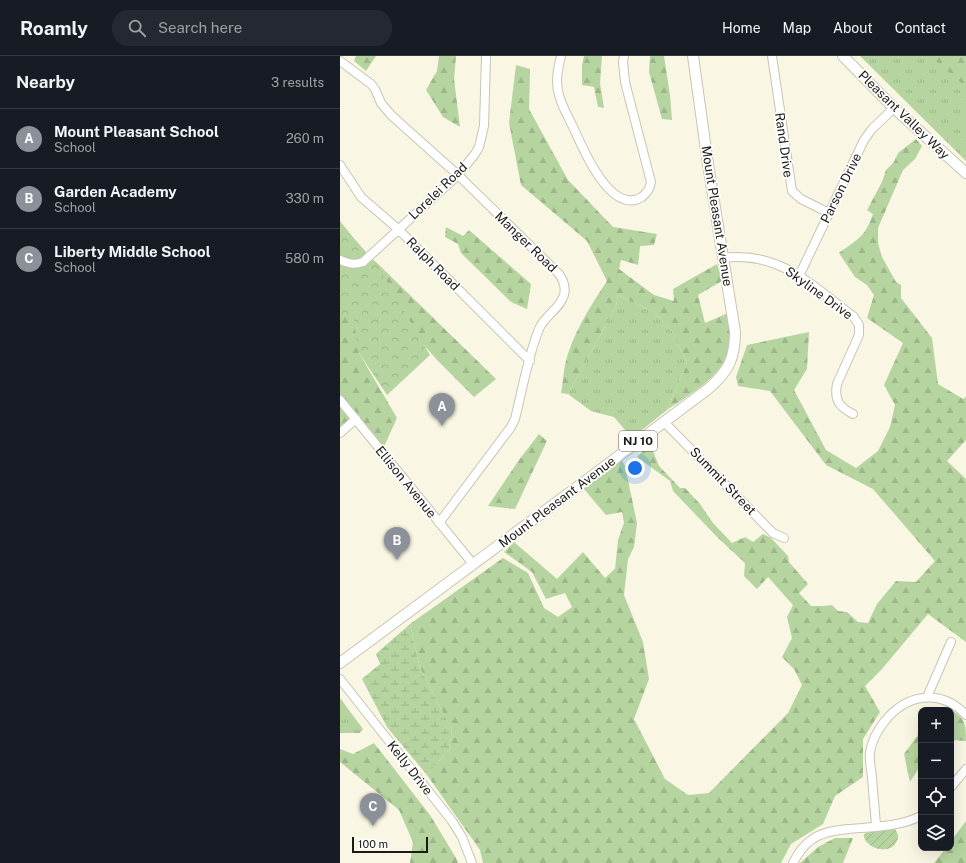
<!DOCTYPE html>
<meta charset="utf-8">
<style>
:root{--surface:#171b24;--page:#242831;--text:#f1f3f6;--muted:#9ea1a6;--line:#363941;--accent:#8c9099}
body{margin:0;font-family:"Public Sans",sans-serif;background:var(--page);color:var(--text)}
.controls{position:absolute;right:12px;bottom:12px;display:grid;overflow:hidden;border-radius:8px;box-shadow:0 4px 16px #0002}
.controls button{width:36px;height:36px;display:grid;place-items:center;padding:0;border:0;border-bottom:1px solid var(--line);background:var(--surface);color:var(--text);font:20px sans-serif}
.scale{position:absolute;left:12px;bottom:10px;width:76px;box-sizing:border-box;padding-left:4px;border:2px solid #1b1a14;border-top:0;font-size:11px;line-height:14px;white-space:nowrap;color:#1b1a14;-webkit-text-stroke:3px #fff;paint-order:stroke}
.you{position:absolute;left:295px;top:412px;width:14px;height:14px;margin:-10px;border:3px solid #fff;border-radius:50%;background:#1a73e8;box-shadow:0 0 0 6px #1a73e833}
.badge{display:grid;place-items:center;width:26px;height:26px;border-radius:50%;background:var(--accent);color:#fff;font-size:13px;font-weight:700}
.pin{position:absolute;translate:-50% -33px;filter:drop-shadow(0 1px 2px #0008)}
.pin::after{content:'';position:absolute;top:21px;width:14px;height:12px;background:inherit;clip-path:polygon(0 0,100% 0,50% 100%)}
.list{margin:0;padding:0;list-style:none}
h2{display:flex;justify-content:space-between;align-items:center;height:52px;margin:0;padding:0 16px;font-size:17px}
h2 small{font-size:13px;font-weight:400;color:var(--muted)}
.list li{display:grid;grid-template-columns:26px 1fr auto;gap:12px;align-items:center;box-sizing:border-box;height:60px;padding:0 16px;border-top:1px solid var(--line)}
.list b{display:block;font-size:15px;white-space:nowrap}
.list p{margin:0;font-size:13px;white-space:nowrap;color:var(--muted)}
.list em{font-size:13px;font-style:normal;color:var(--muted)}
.icon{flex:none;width:22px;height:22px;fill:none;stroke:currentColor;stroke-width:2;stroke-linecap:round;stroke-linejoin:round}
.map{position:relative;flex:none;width:626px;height:807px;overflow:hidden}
header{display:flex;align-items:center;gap:24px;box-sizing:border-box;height:56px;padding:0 20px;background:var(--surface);border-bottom:1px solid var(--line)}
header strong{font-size:19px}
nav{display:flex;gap:22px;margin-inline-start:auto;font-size:14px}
.search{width:280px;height:36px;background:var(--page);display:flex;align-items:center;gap:10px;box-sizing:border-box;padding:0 14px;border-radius:16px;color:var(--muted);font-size:15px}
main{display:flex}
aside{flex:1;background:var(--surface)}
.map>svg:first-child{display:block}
.grass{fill:url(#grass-tufts)}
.forest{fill:url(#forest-firs)}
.wetland{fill:url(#wetland-marsh)}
.park{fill:url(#park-crowns)}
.garden{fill:url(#garden-furrows)}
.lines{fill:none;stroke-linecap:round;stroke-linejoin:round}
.minor-casing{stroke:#c8c5b4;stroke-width:10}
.major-casing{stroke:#c8c5b4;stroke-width:12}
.minor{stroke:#fff;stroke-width:8}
.major{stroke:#fff;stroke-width:10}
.labels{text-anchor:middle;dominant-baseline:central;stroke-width:3.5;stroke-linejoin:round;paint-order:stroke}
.shield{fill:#fff;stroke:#5f5f5a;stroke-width:1}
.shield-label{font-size:12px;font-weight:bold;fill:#1b1a14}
.street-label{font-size:13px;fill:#1b1a14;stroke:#fff}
</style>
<header>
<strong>Roamly</strong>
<div class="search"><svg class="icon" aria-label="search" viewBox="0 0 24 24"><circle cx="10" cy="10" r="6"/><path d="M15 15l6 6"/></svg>Search here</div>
<nav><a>Home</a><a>Map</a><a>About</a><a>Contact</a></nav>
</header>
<main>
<aside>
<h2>Nearby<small>3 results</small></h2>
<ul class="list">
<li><span class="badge">A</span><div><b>Mount Pleasant School</b><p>School</p></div><em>260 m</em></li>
<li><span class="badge">B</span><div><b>Garden Academy</b><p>School</p></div><em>330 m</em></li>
<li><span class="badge">C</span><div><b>Liberty Middle School</b><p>School</p></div><em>580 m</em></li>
</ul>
</aside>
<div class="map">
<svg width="626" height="807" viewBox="0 0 626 807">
<defs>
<pattern id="grass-tufts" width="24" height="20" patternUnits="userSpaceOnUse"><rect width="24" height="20" fill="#b6d4a0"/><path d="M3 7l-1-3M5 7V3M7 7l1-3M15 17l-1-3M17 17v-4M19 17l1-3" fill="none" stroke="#9cb589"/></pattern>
<pattern id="forest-firs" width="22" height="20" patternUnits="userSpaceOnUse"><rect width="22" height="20" fill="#b6d4a0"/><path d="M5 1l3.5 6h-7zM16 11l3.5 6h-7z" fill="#9cb589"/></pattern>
<pattern id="wetland-marsh" width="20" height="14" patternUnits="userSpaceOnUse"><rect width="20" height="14" fill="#b6d4a0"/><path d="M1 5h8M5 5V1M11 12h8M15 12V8" fill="none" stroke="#9cb589"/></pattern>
<pattern id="park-crowns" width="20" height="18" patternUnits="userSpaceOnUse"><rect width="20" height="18" fill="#b6d4a0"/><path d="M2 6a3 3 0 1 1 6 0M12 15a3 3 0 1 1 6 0" fill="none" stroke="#9cb589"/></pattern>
<pattern id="garden-furrows" width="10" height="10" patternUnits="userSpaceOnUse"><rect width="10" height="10" fill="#b6d4a0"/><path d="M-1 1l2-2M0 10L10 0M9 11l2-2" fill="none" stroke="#9cb589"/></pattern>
</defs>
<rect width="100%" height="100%" fill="#f9f6e4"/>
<path class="grass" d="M520,0H626V105Z
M278,239L314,256L332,275L347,307L327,354L292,382L274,361L251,355L228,338L276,250Z
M0,642L23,673L20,677H0Z"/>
<path class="forest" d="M16,0H36L26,15L14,5Z
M99,0H116L114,23L120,71L103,61L86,34L97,15Z
M244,0H262L260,27L264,52L258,51L254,31L242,29V9Z
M310,0H324L330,39L332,64L322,63L309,16Z
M590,0H626V31L625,30Z
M176,9L190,13L189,53L228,124L273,171L317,178L314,189L300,190L298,209L281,204L279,213L314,239L334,245L333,233L377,208L382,225L358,239L365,267L388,257C389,265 392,274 391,282C390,317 353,336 327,354L347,307L332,275L314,256L278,239L276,250L228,338L221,337C223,328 223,318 225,309C232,278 250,251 267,225L247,185L181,129L169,67Z
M576,83L582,90L575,103L563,114L538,172V187L542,201L556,226L561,229V242L592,282L598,328L623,343L626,341V384L607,405L626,423V586L588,558L542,613L525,630L540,656L523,683V721L495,740L483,768L451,788L441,807H143L140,794L87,719L109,694L112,674L80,612L70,568L163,502L188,517L204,552L218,561L232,551L225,537L206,543L192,516L164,496L174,486L217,523L243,496L265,522L275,513L278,484L284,467L282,456L266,459L244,433L281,403L285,410L297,467L294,491L288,503L284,539L303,586L309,623L294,663L325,723L348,739L369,737L448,657L462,629L454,613L442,601L452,582L447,561L453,549L428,521L417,533L404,520L405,507L377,481L333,435L330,425L297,401L310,388L319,410L340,432H345L360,448L373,467L392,487L405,481L413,486L423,478L431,482L448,500L449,506L468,528L459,537L471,550H483L492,549L498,555L507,556L518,566L528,567L537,548L556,525L576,526L595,505L533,433L486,409L430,335L398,330L396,321L407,289L469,276L467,313L454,334L486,394L516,412L538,395L550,371L555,349L544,329L563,287L527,262L534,239L527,229L515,221L499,197C518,183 525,181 533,158L527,154L542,126L546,114L554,106L558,97Z
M0,165L29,201L36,206L156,323L134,341L97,304L46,245L19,297L57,362L42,395L16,363L0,376Z
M106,171L123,180L129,174L191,228L187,253L171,246L121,197L118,188L105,181Z
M199,378L207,385L175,453L148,450L179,404Z
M611,654C626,663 626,669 626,685L611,684Z
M581,675V709L570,726L564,698Z
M34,687L90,759L116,802L118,807H70L73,786L59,754L0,706V693L13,698Z
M626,765V807H594L606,792H611V785Z
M495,782H513L503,807H460L478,791Z"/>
<path class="wetland" d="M70,568L80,612L112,674L109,694L87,719L47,671L22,623L40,608L36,598Z"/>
<path class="park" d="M0,167L36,207L90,299L47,339L19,297L13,260L0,261Z"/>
<path class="garden" d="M555,773C558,777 559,781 557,785C549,802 522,790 524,778L528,776Z"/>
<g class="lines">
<g class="minor-casing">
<path id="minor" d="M221,0C218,13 215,26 219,39C222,51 229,62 234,73C243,93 271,160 302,141C307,137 310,133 311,126L285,26L283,6L284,0
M432,0L452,135L461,143L489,157
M0,5L31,28L35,33L41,47L51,59L118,119L219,218C224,225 226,231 224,239C220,253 204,260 199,273C188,300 182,335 175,363L171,371L99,467
M0,109L21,141L58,173L190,305
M383,202C440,195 471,229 513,260L519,269V279L497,328C494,344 499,351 513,358
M0,204C9,208 14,209 23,206L118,119L135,98L139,91L144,70L146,0
M459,220L524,84L532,73L554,52
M0,344L133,508
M324,366L433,477L444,482
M0,377L16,363
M0,623L112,765L122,781L132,807
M587,641L611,586
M611,731L626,713
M536,770C535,754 533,737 532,721C531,713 529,704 530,696C532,685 537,675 544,666C566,638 600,632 626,659
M453,807C457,799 462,791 470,785C481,776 494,775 508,773C532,771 559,771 581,760"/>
</g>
<g class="major-casing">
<path id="major" d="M503,0L554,52L626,117
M0,607L252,420L368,333C388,316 395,303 395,276L368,108L353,0"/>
</g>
<use href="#minor" class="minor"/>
<use href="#major" class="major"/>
</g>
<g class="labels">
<rect class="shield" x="279" y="375" width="38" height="20" rx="3"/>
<g class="shield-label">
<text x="298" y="385">NJ 10</text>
</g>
<g class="street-label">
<text transform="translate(564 59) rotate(44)">Pleasant Valley Way</text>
<text transform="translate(444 89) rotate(82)">Rand Drive</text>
<text transform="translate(501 132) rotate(-64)">Parson Drive</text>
<text transform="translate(98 135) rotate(-44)">Lorelei Road</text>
<text transform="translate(377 160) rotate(81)">Mount Pleasant Avenue</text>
<text transform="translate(186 186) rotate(44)">Manger Road</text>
<text transform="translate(93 208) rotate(45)">Ralph Road</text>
<text transform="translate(479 237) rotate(36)">Skyline Drive</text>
<text transform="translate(383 425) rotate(46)">Summit Street</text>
<text transform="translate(66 426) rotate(51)">Ellison Avenue</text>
<text transform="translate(217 446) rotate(-37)">Mount Pleasant Avenue</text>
<text transform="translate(70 712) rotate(52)">Kelly Drive</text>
</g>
</g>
</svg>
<div class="controls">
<button>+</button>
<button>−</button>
<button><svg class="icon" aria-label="locate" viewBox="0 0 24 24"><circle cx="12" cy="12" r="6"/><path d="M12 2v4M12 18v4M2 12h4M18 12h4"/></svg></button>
<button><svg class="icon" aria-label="layers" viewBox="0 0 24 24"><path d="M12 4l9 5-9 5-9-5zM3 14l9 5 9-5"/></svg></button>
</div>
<div class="scale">100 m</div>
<div class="you"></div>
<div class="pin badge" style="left:102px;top:370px">A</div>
<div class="pin badge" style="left:57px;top:504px">B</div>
<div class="pin badge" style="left:33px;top:770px">C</div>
</div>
</main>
